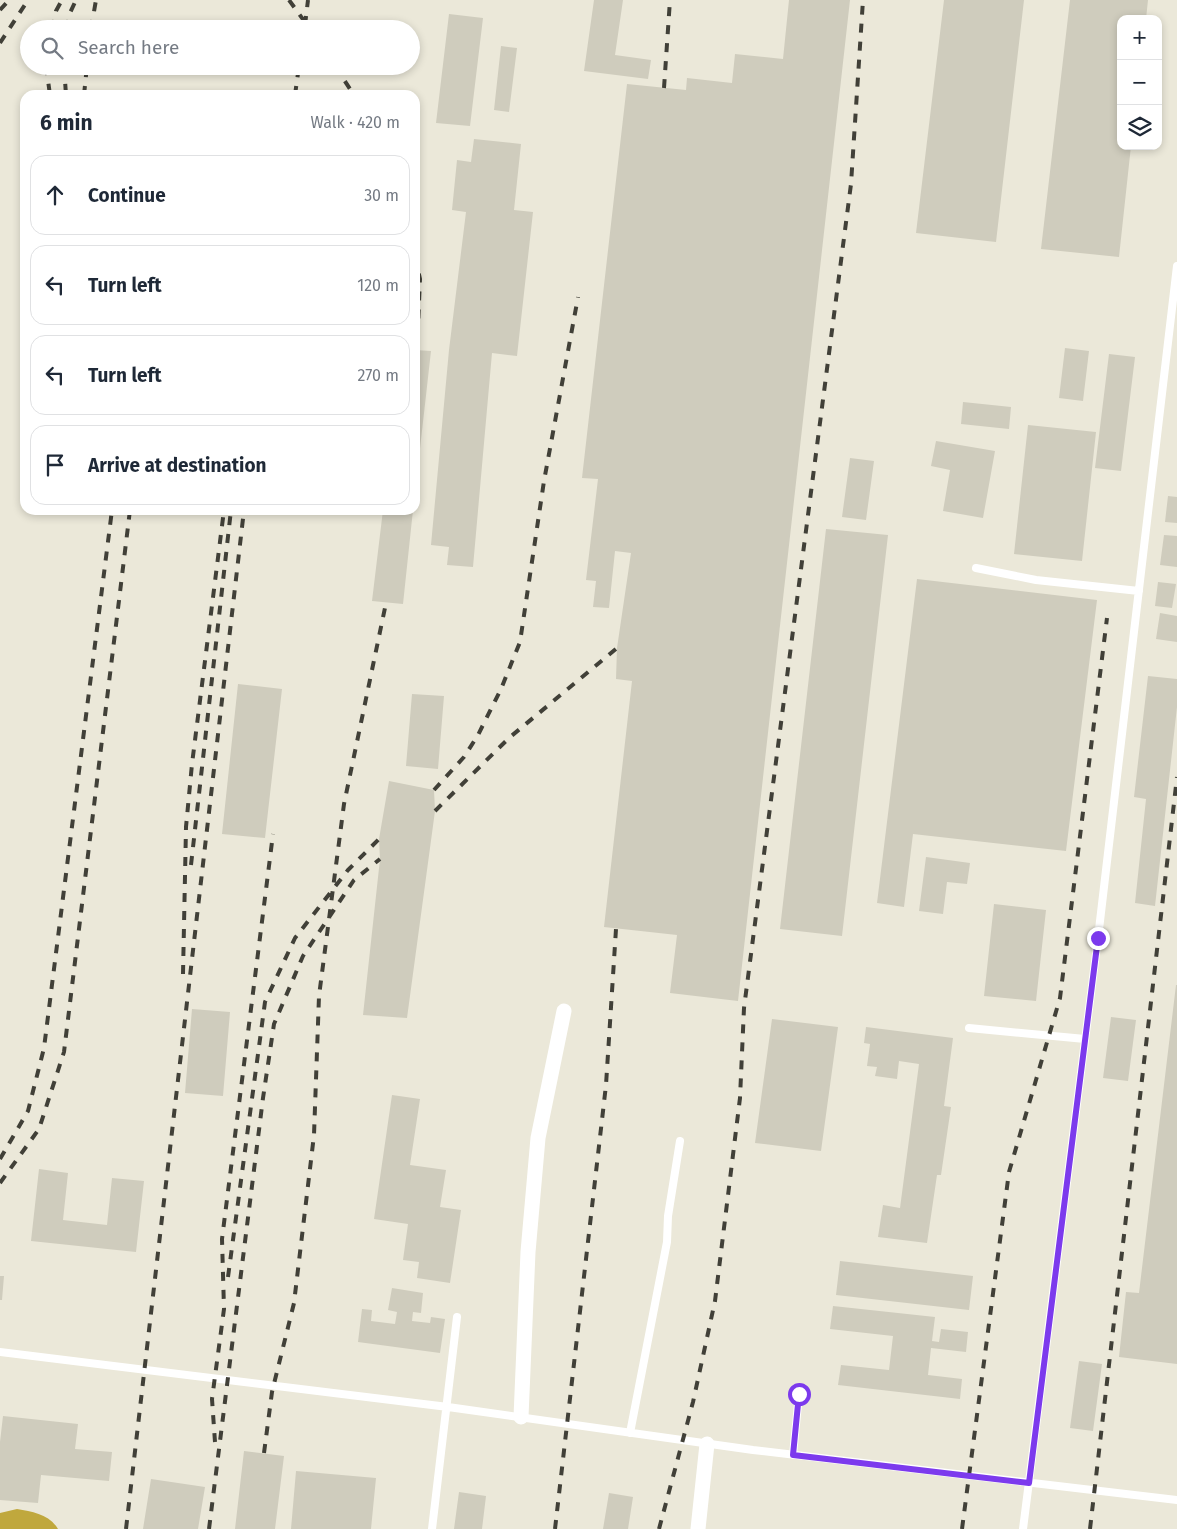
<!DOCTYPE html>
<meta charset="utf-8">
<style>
:root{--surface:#fff;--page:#f2f2f3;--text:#1f2937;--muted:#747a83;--line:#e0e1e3}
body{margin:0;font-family:"Fira Sans",sans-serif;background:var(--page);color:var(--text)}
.controls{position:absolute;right:15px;top:15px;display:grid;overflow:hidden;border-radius:10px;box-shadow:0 2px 8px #0003}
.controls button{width:45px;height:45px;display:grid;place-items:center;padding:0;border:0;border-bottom:1px solid var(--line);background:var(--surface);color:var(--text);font:25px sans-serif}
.stop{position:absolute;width:15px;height:15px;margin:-11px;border:4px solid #7c3aed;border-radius:50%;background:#fff}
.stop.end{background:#7c3aed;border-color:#fff;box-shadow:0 1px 5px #0008}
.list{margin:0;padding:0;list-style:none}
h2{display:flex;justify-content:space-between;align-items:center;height:65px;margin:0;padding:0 20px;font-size:21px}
h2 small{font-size:16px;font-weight:400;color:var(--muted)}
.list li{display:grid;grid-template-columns:32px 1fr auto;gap:15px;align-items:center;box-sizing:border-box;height:80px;margin:0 10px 10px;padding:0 10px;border:1px solid var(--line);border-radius:15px}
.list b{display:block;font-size:19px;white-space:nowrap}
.list em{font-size:16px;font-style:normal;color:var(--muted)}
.icon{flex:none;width:28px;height:28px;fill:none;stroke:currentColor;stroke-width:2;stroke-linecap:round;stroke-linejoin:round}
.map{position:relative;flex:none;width:1177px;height:1529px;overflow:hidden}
.search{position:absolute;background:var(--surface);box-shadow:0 2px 8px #0003;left:20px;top:20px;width:400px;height:55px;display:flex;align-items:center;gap:12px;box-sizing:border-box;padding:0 18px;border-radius:28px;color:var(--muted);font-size:19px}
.panel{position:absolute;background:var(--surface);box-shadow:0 2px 8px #0003;left:20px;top:90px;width:400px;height:425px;border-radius:15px}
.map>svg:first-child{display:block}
.water{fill:#c0a83d}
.building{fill:#cfccbd}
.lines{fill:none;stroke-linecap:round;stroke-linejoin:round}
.service{stroke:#fff;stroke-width:8}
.minor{stroke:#fff;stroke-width:15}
.rail{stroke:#414038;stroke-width:4;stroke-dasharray:9 9;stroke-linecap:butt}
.route{stroke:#7c3aed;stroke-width:6}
</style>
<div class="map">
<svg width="1177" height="1529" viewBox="0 0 1177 1529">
<rect width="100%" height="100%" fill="#ebe8d9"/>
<path class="water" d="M17,1509C33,1512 49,1514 58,1529H0V1513Z"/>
<path class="building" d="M594,0H623L615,55L651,60L648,79L584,71Z
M789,0H850L738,1001L670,993L677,935L604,927L632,681L616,679L617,648L631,553L615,551L609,608L593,607L596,581L586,580L598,479L582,478L627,84L686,90L687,78L732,83L735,54L783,59Z
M944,0H1024L996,242L916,233Z
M1070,0H1148L1146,19H1121V146H1131L1119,257L1041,249Z
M449,14L483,18L470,126L436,123Z
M501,46L517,48L509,112L494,110Z
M474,139L521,144L514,210L533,212L517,356L492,353L473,567L447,565L449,547L431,545L449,350L466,212L452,210L457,160L471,162Z
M1065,348L1089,351L1083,401L1059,398Z
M415,350L431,351L416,484H415Z
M1109,354L1135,357L1121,471L1095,468Z
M963,402L1011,407L1009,429L961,424Z
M1028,425L1096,432L1082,561L1014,554Z
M936,441L995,451L983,518L943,511L950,470L931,466Z
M850,458L874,461L866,520L842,517Z
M1168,496L1177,497V523L1165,522Z
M383,510H413L403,604L372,601Z
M826,529L888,535L842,936L780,929Z
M1164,535L1177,536V567L1160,565Z
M917,579L1097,600L1066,851L913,834L904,907L877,903Z
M1158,582L1176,584L1172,608L1155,606Z
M1160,613L1177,616V642L1156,639Z
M1148,676L1177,679V707L1155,906L1135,903L1146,799L1134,797Z
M238,684L282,689L265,838L222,834Z
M412,694L444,696L438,769L406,766Z
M389,781L434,790L435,811L407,1018L363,1015L380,859L379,839Z
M926,857L970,863L967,884L947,882L943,914L919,911Z
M994,904L1046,910L1036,1001L984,996Z
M1176,985H1177V1364L1119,1357L1126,1292L1139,1293Z
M192,1009L230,1012L223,1096L185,1093Z
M1111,1017L1136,1020L1128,1081L1103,1078Z
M772,1019L838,1027L821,1151L755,1143Z
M866,1027L953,1038L944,1106L951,1107L941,1175H937L927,1243L878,1237L883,1205L900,1208L919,1064L899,1061L897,1079L875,1076L877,1067L867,1066L870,1044L864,1043Z
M392,1095L420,1099L410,1165L446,1170L440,1207L461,1210L450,1283L417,1278L419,1262L403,1260L408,1224L374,1219Z
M39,1169L68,1173L63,1220L107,1225L112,1178L144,1181L136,1252L31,1241Z
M840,1261L973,1276L969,1310L836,1295Z
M0,1276H4L2,1300H0Z
M392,1288L423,1293L421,1313L413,1312L412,1321L430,1323L431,1317L445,1319L440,1353L358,1342L362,1309L372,1310L371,1321L395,1324L397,1312L388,1310Z
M833,1306L935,1317L932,1341L939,1342L941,1329L968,1332L966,1352L931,1348L928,1375L962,1379L960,1399L838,1385L841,1365L889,1370L893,1336L830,1329Z
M1079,1361L1102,1364L1093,1431L1070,1428Z
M3,1416L78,1424L75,1449L112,1452L109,1481L41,1475L38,1503L0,1500V1442Z
M244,1451L284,1456L275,1529H235Z
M296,1471L376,1478L371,1529H291Z
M151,1479L205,1487L198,1529H143Z
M459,1492L486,1496L482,1529H454Z
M609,1493L633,1497L628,1529H603Z"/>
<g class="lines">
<path class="service" d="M976,568L1036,580L1139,591
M969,1028L1085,1039
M0,1352L448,1407L753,1450L1177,1500
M630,1433L667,1242L668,1216L680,1141
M793,1455L799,1394
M432,1529L457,1317
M1023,1529L1098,938L1177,266"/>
<path class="minor" d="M521,1417L528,1252L538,1138L564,1011
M698,1529L707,1444"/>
<path class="rail" d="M289,0L310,29
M0,10L9,0
M305,25L308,0
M53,29L56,11L62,0
M67,29L70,13L76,0
M91,29L96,0
M0,43L28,0
M46,66L50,95
M64,66L66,95
M335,66L354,95
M664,88L670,0
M84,95L87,66
M295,95L299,66
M415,256L420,279L417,350
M434,790L464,757L478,735L501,689L520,642L544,481L578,297
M435,811L509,738L617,648
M191,865L231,510
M183,974L186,827L192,764L224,510
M0,1159L28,1111L44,1048L112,510
M0,1183L39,1129L64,1052L130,510
M228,1277L265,1002L295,938L348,870L379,839
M215,1442L212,1399L224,1309L222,1239L273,834
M264,1453L272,1392L294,1303L314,1135L319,996L344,804L386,603
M126,1529L244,510
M209,1529L263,1098L274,1024L303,956L354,880L380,859
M555,1529L606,1085L616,929
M659,1529L693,1402L715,1301L740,1098L744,1008L851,184L863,0
M962,1529L1009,1172L1060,998L1107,618
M1090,1529L1177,777"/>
</g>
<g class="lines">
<path class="route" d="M799,1394L793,1455L1029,1483L1098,938"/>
</g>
</svg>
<div class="controls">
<button>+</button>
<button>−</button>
<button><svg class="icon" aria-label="layers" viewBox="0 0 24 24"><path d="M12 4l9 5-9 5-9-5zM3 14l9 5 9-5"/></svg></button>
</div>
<div class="stop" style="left:799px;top:1394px"></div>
<div class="stop end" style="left:1098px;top:938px"></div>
<div class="search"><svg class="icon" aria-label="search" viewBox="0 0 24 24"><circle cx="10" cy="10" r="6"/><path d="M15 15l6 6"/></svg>Search here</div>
<section class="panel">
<h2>6 min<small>Walk · 420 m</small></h2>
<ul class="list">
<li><svg class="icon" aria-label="ahead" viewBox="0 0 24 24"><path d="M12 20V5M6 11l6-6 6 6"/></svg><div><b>Continue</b></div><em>30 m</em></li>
<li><svg class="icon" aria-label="left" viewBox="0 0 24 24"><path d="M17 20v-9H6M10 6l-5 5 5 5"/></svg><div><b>Turn left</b></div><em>120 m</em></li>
<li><svg class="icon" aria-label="left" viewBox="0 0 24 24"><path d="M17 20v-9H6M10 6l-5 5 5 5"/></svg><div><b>Turn left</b></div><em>270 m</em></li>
<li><svg class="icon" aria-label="arrive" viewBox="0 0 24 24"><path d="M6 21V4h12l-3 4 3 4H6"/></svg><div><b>Arrive at destination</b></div></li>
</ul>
</section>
</div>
